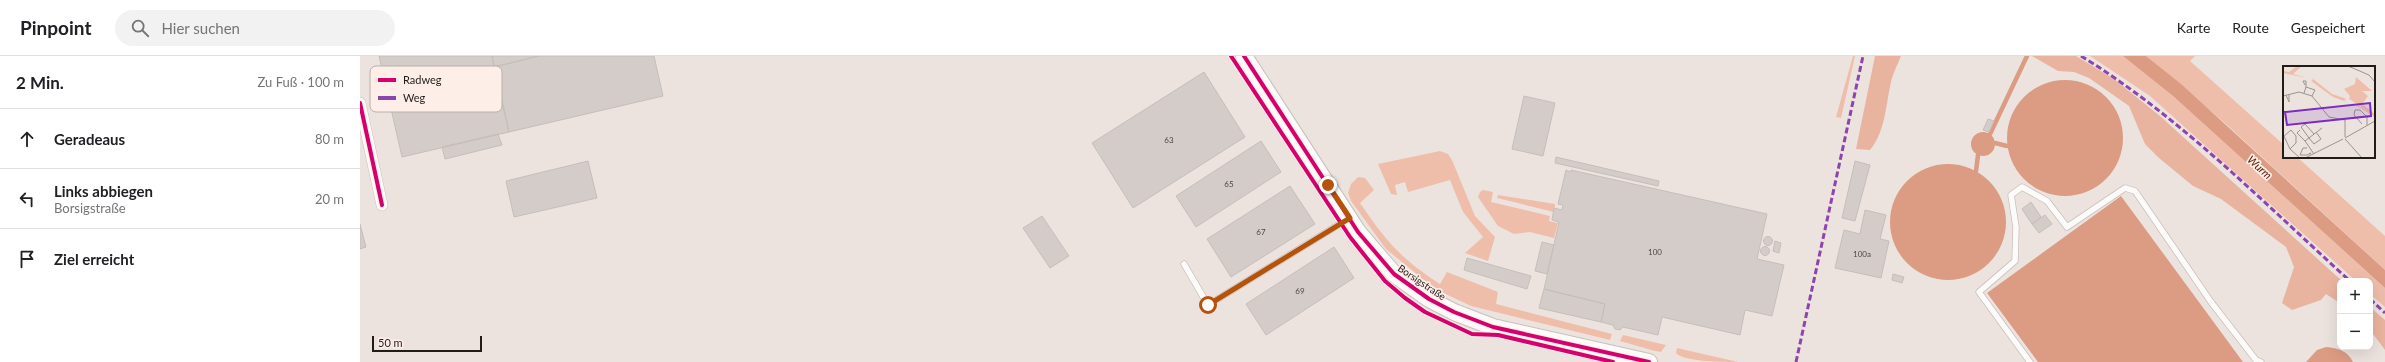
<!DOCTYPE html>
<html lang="de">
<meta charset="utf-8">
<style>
:root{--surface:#fff;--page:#f2f2f2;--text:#202124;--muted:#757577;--line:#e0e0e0}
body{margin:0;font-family:Lato,sans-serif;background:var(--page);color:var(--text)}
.controls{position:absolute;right:12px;bottom:12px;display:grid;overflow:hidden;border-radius:8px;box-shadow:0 4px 16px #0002}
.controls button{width:36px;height:36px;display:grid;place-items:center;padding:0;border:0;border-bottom:1px solid var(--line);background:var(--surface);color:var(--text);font:20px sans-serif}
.scale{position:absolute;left:12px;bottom:10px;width:110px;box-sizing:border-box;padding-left:4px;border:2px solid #221c19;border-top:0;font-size:11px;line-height:14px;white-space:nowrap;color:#221c19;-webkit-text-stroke:3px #fdeee8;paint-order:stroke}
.stop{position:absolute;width:12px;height:12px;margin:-9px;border:3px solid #b45309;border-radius:50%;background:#fff}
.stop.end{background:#b45309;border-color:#fff;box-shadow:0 1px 4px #0008}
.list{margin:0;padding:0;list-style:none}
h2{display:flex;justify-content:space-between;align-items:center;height:52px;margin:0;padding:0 16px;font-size:17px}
h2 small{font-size:13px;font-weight:400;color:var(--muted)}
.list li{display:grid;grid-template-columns:26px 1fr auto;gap:12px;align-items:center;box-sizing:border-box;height:60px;padding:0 16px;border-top:1px solid var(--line)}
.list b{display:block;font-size:15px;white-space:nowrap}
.list p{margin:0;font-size:13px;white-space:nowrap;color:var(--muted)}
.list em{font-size:13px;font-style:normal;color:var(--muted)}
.icon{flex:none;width:22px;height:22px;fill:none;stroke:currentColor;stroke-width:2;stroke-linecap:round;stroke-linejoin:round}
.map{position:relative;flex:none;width:2025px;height:306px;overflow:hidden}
header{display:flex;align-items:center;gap:24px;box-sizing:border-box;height:56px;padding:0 20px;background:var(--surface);border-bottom:1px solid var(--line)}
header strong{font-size:19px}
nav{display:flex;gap:22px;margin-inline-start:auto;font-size:14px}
.search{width:280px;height:36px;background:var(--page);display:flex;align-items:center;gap:10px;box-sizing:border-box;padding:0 14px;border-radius:22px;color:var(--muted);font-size:15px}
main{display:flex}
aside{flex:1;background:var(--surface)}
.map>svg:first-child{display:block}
.green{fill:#efbeaa}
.forest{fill:#e9b49f}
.water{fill:#dc9c83}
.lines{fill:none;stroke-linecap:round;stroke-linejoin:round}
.stream{stroke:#dc9c83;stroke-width:4.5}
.building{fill:#d3ccc9;stroke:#c5beba}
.lane-casing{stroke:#c7c0bd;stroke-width:7}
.street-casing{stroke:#c7c0bd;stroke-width:12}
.secondary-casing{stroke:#c7c0bd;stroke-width:18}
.lane{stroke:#fcfbfa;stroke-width:5.5}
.street{stroke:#fcfbfa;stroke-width:11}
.secondary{stroke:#fcfbfa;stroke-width:16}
.quiet{stroke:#8e44ad;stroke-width:3;stroke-dasharray:6 3;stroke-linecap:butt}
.cycleway-casing{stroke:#fdeee8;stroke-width:6}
.cycleway{stroke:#d6006c;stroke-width:4}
.route{stroke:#b45309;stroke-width:5}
.labels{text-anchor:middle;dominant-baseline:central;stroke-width:3.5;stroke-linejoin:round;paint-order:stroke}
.number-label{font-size:8px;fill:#4e4845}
.street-label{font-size:10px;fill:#221c19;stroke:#fdeee8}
.water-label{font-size:11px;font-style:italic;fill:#5c250b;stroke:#fdeee8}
.inset-road{fill:none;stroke:#9b9390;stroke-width:1}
.view{fill:#7b2cbf;fill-opacity:0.15;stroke:#7b2cbf;stroke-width:2}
.inset-edge{fill:none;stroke:#221c19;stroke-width:2}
.key{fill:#fdeee8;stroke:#bbafaa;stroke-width:1}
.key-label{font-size:11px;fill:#221c19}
</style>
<header>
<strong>Pinpoint</strong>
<div class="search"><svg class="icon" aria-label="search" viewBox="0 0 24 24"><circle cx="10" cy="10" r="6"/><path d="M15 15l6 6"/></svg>Hier suchen</div>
<nav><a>Karte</a><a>Route</a><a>Gespeichert</a></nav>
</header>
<main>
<aside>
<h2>2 Min.<small>Zu Fuß · 100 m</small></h2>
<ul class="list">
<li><svg class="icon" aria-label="ahead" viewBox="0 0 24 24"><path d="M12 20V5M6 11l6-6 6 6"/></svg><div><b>Geradeaus</b></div><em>80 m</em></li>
<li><svg class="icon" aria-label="left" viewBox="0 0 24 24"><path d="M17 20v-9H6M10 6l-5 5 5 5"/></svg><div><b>Links abbiegen</b><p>Borsigstraße</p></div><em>20 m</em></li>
<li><svg class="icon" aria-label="arrive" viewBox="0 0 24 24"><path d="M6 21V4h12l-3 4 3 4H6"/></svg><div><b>Ziel erreicht</b></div></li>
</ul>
</aside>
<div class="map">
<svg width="2025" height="306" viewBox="0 0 2025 306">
<rect width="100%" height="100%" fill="#ece3df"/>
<path class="green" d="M1493,0H1495L1481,62L1476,61Z
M1730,0H1763L1766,2L1813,40L2025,232V251L2010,238V225H1996L1790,40Z
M1786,0H1835L1830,5L1924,89V101H1937L2025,180V214L1866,68Z
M1080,95L1088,98L1092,104L1115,160L1135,181L1128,205L1105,197L1123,181L1103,156L1090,124L1048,136L1045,126L1035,129L1037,139L1031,138L1018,108Z
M998,121L1005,122L1014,134L1000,147C1026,185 1040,202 1080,228L1087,216L1138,236L1136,248L1252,278L1250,284L1111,250L1075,233L1026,193L991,145L988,137L991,128Z
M1123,134L1133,136L1131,146L1190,160L1189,165L1198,167L1194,182L1170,176L1154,178L1138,170L1118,141L1120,136Z
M1138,139L1195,148L1194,156L1137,142Z
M1263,279L1306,289L1301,296L1295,295L1260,285Z
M1317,292L1378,306C1365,306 1323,306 1316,297Z"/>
<path class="forest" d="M1515,0H1541C1538,8 1533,17 1531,26C1526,48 1525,77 1510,94L1496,93Z
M1672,0H1716L1754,23L1800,60L1982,225H1980V247L1966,238L1961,244L1932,254L1922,247L1934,211L1926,191L1861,143L1833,130L1799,102L1785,88L1769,50L1729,22L1714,16L1698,15Z
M2010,251L2025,264V294L2010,274Z"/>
<path class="water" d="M1763,0H1786L1821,28L2025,214V232L1813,40Z
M1647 82a58 58 0 1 1 116 0a58 58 0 1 1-116 0Z
M1611 88a12 12 0 1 1 24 0a12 12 0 1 1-24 0Z
M1530 166a58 58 0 1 1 116 0a58 58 0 1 1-116 0Z
M1761,140L1883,306H1884H1678L1627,237Z
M1966,291C1978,292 1988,295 1993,306H1946L1957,294Z"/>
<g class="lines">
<path class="stream" d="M1630,78L1667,0
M1635,87L1647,90
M1616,115L1618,99"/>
</g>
<path class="building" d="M19,0H132L149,76L42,101Z
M132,0H179L134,11Z
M179,0H294L303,40L149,76L134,11Z
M844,16L885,81L773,152L732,87Z
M1164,40L1195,47L1183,100L1152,93Z
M1628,63L1634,65L1629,76L1623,74Z
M138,78L142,89L85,103L82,91Z
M901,85L921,116L836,171L816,140Z
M1196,101L1299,125L1298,130L1195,107Z
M228,105L237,142L154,161L146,125Z
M1495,105L1510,109L1495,165L1482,162Z
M1206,114L1211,116V114L1407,158L1397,203L1424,209L1412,260L1385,254L1380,279L1302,261L1298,279L1263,271L1260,274L1255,273L1253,269L1241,266L1245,248L1184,233L1199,166L1192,164L1194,152L1202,154L1203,149L1198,148Z
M930,130L955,168L871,221L847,183Z
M1671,146L1681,161L1672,168L1662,153Z
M1505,154L1526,159L1520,183L1529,185L1521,222L1475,212L1484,174L1500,178Z
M1685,159L1692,168L1679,177L1672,168Z
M682,160L709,200L690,212L663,172Z
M0,168L6,191L0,193Z
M1403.5 185a4.5 4.5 0 1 1 9 0a4.5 4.5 0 1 1-9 0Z
M1415,185L1421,187L1419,197L1413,195Z
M1182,186L1194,189L1187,218L1175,215Z
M1400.5 195a4.5 4.5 0 1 1 9 0a4.5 4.5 0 1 1-9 0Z
M974,191L994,222L906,279L886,248Z
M1107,202L1171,220L1167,233L1104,214Z
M1533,218L1544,221L1542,227L1532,224Z
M1184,233L1245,248L1241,266L1179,252Z"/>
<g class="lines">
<g class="lane-casing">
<path id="lane" d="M824,208L848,249L988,163
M1670,306L1619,236L1655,205L1656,171L1651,139L1662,131L1687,145L1707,171L1765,132L1775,135L1851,246L1896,304L1901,306"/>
</g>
<g class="street-casing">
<path id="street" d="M0,47L22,149"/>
</g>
<g class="secondary-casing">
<path id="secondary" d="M884,0L998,176L1034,218L1069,243L1094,256L1133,271L1289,306"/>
</g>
<use href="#lane" class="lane"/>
<use href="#street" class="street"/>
<use href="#secondary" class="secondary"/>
<path class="quiet" d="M1721,0C1819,60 1905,148 1990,225
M2010,243L2025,257
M1436,306L1503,0"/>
<g class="cycleway-casing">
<path id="cycleway" d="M871,0L990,181L1025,225L1045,242L1065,256L1112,278L1138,279L1253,306
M884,0L998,176L1034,218L1069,243L1094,256L1133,271L1289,306
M0,47L22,149"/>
</g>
<use href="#cycleway" class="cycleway"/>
</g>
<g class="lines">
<path class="route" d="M848,249L990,162L968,129"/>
</g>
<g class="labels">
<g class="number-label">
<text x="809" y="84">63</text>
<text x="869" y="128">65</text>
<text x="901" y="176">67</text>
<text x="1295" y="196">100</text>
<text x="1502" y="198">100a</text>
<text x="940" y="235">69</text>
</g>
<g class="street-label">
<text transform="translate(1062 226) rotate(34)">Borsigstraße</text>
</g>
<g class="water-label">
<text transform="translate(1900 111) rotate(42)">Wurm</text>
</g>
</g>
<g transform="translate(1923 10)">
<rect width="92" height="92" fill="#ece3df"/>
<path d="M14,0H19L10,8L24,12L0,7V5L6,6ZM73,11L89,25H79L85,30L79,38L92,48V51L68,36L84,44L66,33L67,30L61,23L72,18ZM29,12L49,28L64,33L61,34L64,36L50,31L28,15L30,14Z" fill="#efbeaa"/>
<path class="inset-road" d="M65,0L86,9L92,16M22,19L20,15H23V21M21,27L23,21L32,24L29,30M3,29L6,36V28M0,30L16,26L29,30L46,51L62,54V71M79,58L71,49L72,44H77L84,51V59M17,64L14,67L22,75M0,68L7,83L17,92M0,71L8,64L13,70V77L7,83M26,72L18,61L22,58L31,68M26,72L31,78L38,73L33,66M62,72L92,55M62,73L79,92M24,82H20L17,89H24L28,87L26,88M31,88L22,75L39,62M22,92L60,73"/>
<path class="view" d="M87,37L88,50L4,59L2,46Z"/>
<rect width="92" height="92" class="inset-edge"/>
</g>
<rect x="10" y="10" width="132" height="46" rx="6" class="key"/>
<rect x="18" y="22" width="18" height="4" fill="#d6006c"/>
<rect x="18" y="40" width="18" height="4" fill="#8e44ad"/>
<g class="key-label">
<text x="43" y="28">Radweg</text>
<text x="43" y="46">Weg</text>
</g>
</svg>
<div class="controls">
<button>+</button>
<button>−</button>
</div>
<div class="scale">50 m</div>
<div class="stop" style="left:848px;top:249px"></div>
<div class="stop end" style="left:968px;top:129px"></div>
</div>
</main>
